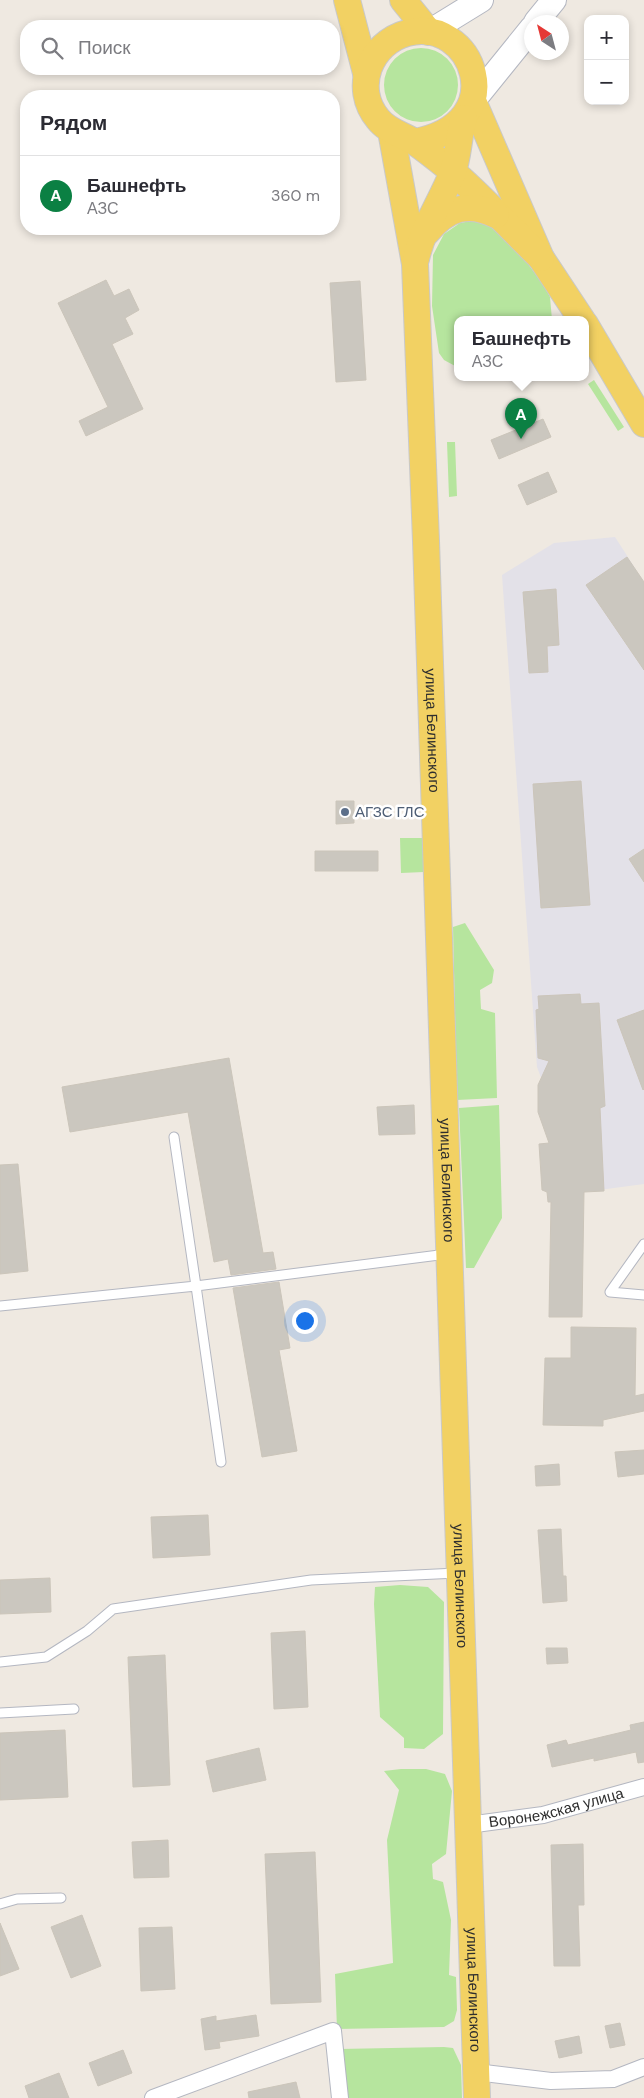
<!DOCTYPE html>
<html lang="ru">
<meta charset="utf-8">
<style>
:root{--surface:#fff;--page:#f7f7f7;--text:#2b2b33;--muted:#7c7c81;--line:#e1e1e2;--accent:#0b8043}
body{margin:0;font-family:"DM Sans",sans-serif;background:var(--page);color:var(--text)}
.controls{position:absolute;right:15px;top:15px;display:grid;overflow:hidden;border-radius:10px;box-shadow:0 2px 8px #0003}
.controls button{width:45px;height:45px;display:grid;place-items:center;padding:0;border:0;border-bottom:1px solid var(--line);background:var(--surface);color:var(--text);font:25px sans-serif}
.compass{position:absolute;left:524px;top:15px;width:45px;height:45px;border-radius:50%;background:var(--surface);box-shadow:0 2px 8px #0003;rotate:324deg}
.you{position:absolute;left:304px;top:1320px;width:18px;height:18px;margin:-12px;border:4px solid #fff;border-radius:50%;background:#1a73e8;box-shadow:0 0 0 8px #1a73e833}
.badge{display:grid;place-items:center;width:32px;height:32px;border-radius:50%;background:var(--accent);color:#fff;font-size:16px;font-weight:700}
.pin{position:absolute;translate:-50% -41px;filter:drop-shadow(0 1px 2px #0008)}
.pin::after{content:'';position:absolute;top:26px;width:18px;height:15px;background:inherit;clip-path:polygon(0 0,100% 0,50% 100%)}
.popup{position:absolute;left:454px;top:316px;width:135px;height:65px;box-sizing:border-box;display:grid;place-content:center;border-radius:10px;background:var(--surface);filter:drop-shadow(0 1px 4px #0005);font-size:16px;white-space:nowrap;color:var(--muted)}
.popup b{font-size:19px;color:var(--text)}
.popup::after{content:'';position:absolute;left:50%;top:100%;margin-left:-10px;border:10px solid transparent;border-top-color:var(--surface)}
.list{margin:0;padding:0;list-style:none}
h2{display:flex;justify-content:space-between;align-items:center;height:65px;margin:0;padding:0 20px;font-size:21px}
h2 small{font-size:16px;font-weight:400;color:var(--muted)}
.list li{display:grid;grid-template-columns:32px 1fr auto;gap:15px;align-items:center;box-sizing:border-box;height:80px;padding:0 20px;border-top:1px solid var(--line)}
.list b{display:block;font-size:19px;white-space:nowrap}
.list p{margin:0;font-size:16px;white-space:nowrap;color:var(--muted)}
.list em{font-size:16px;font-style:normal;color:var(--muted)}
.icon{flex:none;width:28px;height:28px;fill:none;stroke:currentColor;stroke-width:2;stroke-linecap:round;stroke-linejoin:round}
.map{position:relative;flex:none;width:644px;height:2098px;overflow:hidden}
.search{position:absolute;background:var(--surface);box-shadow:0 2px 8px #0003;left:20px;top:20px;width:320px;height:55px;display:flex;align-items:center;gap:12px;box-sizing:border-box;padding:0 18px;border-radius:20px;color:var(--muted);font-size:19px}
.panel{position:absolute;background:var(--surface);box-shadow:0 2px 8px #0003;left:20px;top:90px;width:320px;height:145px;border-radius:20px}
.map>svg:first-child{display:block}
.industrial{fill:#e3e1e8}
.green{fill:#b6e59e}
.building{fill:#cbc7bf;stroke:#cbc5ba}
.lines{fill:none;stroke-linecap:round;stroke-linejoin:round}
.service-casing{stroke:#b4b7c1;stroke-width:11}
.minor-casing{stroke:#b4b7c1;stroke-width:18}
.secondary-casing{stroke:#b4b7c1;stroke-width:26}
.primary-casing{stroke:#c9c9c9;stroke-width:28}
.service{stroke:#fff;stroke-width:9}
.minor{stroke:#fff;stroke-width:16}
.secondary{stroke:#fff;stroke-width:24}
.primary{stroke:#f2d163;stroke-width:26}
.service-dot{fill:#5c6f8a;stroke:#fff;stroke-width:2}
.labels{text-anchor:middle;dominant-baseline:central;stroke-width:5;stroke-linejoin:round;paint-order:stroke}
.street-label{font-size:15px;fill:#2e2e2e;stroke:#fff}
.service-label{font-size:15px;fill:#4e5e75;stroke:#fff;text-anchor:start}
</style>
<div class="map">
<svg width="644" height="2098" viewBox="0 0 644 2098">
<rect width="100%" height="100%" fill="#efe9e1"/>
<path class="industrial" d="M615,537L644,582V1184L584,1192L537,1067L502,575L554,543Z"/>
<path class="green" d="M384 85a37 37 0 1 1 74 0a37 37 0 1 1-74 0Z
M476,220L490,223L519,252L543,284L550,297L552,320H457V367L444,360L439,353L432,306L433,255L444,234L460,223Z
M594,380L624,427L618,431L588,384Z
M447,442H455L457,496L449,497Z
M400,838H423L424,872L401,873Z
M465,923L494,970L492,983L480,990L481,1009L495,1013L497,1098L457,1100L453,927Z
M499,1105L502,1218L474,1268H466L459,1108Z
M400,1585L428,1587L444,1602L443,1734L424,1749L404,1748V1738L380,1717L374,1604L375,1587Z
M401,1769H426L445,1774L452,1791L446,1854L432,1864L433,1879L443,1882L451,1920L449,1975L456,1977L457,2010L454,2021L444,2027L337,2029L335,1974L393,1963L387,1840L399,1790L384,1771Z
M444,2047L453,2048L461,2065L462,2098H345L339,2049Z"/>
<path class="building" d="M106,280L114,296L129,289L139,310L125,318L133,334L112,344L143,409L86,436L79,421L108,407L58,303Z
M360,281L366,380L336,382L330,283Z
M543,419L551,437L499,459L491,440Z
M548,472L557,492L527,505L518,485Z
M627,557L644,582V670L586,585Z
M556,589L559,645L547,646L548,672L529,673L523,592Z
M581,781L590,905L541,908L533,784Z
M336,801H354V823L336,824Z
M644,849V882L629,859Z
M315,851H378V871H315Z
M580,994L581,1004L599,1003L605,1106L600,1108L604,1191L584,1192L582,1317H549L551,1202H548L547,1192L542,1190L539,1144L549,1143L538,1112V1085L549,1061L538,1058L536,1010L539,1009L538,996Z
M644,1010V1089L643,1090L617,1020Z
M229,1058L263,1253L273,1252L276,1269L231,1275L228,1259L214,1262L188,1112L70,1132L62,1087Z
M414,1105L415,1134L379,1135L377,1107Z
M18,1164L28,1271L0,1274V1165Z
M279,1282L290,1348L279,1350L297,1451L262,1457L233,1288Z
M571,1327L636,1328L635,1396L644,1394V1411L603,1420V1426L543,1425L545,1358H571Z
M644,1450V1474L618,1477L615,1452Z
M559,1464L560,1485L536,1486L535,1466Z
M208,1515L210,1555L153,1558L151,1517Z
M561,1529L563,1576H566L567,1601L543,1603L538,1530Z
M50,1578L51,1612L0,1614V1580Z
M305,1631L308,1707L274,1709L271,1633Z
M546,1648H567L568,1663L547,1664Z
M165,1655L170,1785L133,1787L128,1657Z
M644,1722V1762L638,1763L636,1752L594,1761V1758L552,1767L547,1745L566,1740L568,1745L631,1730L630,1725Z
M65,1730L68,1797L0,1800V1733Z
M259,1748L266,1780L213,1792L206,1761Z
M168,1840L169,1877L134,1878L132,1842Z
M583,1844L584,1905H578L580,1966H554L551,1845Z
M315,1852L321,2002L271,2004L265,1854Z
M82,1915L101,1966L71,1978L51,1927Z
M0,1923L19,1969L0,1976Z
M172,1927L175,1989L141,1991L139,1928Z
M256,2015L259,2036L219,2042L220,2048L205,2050L201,2019L216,2016V2021Z
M620,2023L625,2045L610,2048L605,2026Z
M579,2036L582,2053L559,2058L555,2041Z
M123,2050L132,2073L98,2086L89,2063Z
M59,2073L69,2098H29L25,2086Z
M296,2082L300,2098H249L248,2092Z"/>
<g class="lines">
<g class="service-casing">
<path id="service" d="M174,1137L196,1286L447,1254
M644,1244L610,1292L644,1295
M0,1306L196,1286L221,1462
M0,1662L46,1657L87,1631L113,1609L311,1580L457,1573
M0,1713L74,1709
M0,1904L17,1899L61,1898"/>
</g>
<g class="minor-casing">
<g id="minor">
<path id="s1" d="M468,1825L543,1815L644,1787"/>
<path d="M476,2072L551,2081L613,2079L644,2067"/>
<path d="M153,2098L333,2031L340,2098"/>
</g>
</g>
<g class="secondary-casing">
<path id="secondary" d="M536,22L554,0
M429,32L481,0
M473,101L532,28"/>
</g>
<g class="primary-casing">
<g id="primary">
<path d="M347,0L366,73"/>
<path d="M403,0L429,32"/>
<path d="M473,101L541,258L582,320"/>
<path id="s2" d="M391,131L415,264L426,541L477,2098"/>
<path d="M415,142C515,123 472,15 407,33C370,43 352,88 378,119C388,132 403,134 416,143C426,150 436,158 446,166C479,193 510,228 541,258"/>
<path d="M427,232C447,208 468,201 496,215"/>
<path d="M416,259C423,228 440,203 452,174C459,156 458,136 464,118"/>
<path d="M585,324L644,424"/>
</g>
</g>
<use href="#service" class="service"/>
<use href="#minor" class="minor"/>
<use href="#secondary" class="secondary"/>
<use href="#primary" class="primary"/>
</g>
<circle class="service-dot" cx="345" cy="812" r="5"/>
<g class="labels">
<g class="street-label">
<text stroke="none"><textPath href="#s2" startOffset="602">улица Белинского</textPath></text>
<text stroke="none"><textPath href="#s2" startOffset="1052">улица Белинского</textPath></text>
<text stroke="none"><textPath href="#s2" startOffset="1458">улица Белинского</textPath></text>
<text stroke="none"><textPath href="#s1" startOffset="90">Воронежская улица</textPath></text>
<text stroke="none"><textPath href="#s2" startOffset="1862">улица Белинского</textPath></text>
</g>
<g class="service-label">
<text x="355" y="812">АГЗС ГЛС</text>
</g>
</g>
</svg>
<div class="controls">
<button>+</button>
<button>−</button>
</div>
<svg class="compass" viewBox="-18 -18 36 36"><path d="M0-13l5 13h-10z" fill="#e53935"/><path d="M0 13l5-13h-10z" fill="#7c7c81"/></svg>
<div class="you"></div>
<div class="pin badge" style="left:521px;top:439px">A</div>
<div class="popup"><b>Башнефть</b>АЗС</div>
<div class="search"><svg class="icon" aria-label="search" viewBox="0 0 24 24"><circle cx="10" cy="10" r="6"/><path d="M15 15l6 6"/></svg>Поиск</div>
<section class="panel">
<h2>Рядом<small></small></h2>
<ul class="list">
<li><span class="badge">A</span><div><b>Башнефть</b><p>АЗС</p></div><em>360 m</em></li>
</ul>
</section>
</div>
